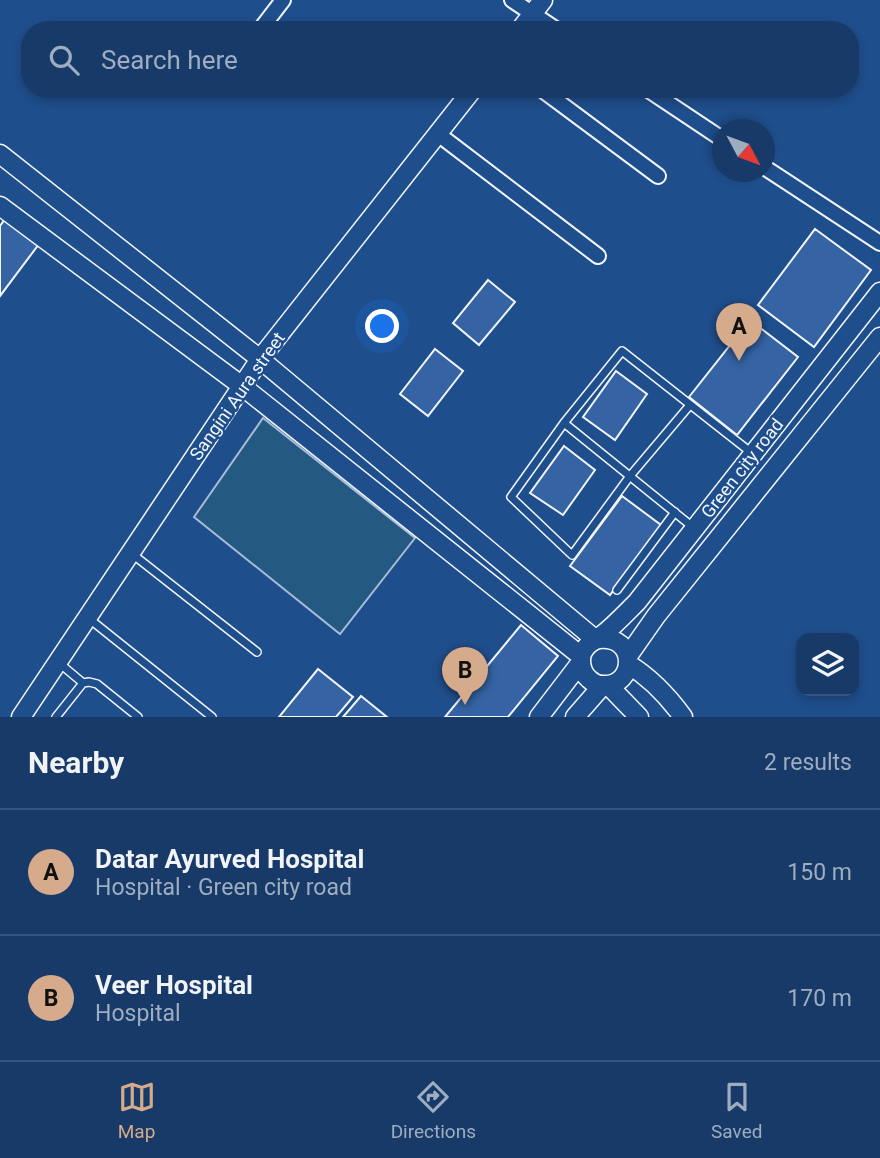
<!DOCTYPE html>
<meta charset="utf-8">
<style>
:root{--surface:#173a69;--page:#244571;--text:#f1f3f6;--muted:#9eadc0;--line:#36547d;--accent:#d6ab8b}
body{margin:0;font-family:Roboto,sans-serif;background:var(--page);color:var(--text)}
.controls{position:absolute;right:21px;bottom:21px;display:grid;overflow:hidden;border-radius:14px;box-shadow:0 4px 10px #0003}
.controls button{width:63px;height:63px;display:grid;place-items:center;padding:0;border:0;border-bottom:2px solid var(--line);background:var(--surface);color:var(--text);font:35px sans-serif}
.compass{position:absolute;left:712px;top:119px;width:63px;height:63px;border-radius:50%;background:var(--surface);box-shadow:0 4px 10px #0003;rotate:131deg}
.you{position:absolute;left:383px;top:327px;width:24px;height:24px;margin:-18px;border:5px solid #fff;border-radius:50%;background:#1a73e8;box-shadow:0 0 0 10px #1a73e833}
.badge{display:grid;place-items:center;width:46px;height:46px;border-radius:50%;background:var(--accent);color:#111;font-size:23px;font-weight:700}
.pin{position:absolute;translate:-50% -58px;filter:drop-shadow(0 2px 4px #0008)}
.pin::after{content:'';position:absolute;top:37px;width:24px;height:21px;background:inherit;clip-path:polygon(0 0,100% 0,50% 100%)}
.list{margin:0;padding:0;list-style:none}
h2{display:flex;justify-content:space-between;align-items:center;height:91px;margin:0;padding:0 28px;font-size:30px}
h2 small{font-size:23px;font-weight:400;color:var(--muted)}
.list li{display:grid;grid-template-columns:46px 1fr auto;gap:21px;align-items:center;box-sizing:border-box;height:126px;padding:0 28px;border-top:2px solid var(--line)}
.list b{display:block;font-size:26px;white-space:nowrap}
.list p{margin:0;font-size:23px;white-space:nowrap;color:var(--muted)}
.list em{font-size:23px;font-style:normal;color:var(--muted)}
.icon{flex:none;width:38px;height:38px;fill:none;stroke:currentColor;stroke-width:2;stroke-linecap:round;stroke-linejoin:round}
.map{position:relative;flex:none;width:880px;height:717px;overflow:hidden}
.search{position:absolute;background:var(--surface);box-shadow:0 4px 10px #0003;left:21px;right:21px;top:21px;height:77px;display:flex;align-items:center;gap:18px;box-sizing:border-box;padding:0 24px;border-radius:28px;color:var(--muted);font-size:26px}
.sheet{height:343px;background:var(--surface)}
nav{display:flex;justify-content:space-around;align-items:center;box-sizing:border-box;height:98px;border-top:2px solid var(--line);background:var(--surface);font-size:19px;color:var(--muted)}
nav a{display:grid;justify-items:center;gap:4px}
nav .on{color:var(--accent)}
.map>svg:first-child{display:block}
.green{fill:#245a82;stroke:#a8bbd7;stroke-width:2}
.building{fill:#3563a3;stroke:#f2f6ff;stroke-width:2}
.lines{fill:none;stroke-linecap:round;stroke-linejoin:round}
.service-casing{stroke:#f2f6ff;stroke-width:10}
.minor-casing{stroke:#f2f6ff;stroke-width:18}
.tertiary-casing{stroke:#f2f6ff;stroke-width:21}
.service{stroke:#1f4e8c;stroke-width:7}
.minor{stroke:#1f4e8c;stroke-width:14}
.tertiary{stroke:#1f4e8c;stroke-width:18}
.labels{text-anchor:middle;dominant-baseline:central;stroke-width:5;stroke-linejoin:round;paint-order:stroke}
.street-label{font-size:18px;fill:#f2f6ff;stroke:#1f4e8c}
</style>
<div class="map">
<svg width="880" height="717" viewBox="0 0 880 717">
<rect width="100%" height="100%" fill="#1f4e8c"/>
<path class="green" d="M263,418L415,538L340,634L194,517Z"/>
<path class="building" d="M5,219L39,244L0,296V226Z
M815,229L871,270L814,347L758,305Z
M488,280L515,302L479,345L453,323Z
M750,320L798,357L737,435L689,397Z
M435,349L463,371L428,416L400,394Z
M616,371L647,394L615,440L583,417Z
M564,446L595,470L563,515L530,493Z
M622,496L661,525L610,595L570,566Z
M521,625L558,656L508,717H445Z
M318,669L353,697L336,717H279Z
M361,696L387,717H343Z"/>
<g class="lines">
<g class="service-casing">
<path id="service" d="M564,423L511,497L572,555L630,476L690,405
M694,528L564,423L622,351L753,454
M131,553L257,652
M617,590L675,512
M87,617L212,717
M83,683L89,682L97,684L138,717
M56,717L83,683L58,662"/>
</g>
<g class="minor-casing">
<path id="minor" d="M512,0L557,30
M260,30L283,0
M541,89L658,176
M647,89L722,139
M438,134L598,256
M764,167L880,243"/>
</g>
<g class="tertiary-casing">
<path id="tertiary" d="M520,30L543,0
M0,154L260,359L596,640
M0,206L242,386L581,656
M599,639C638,635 636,687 603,685C598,685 593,683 589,679C583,674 581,667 581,660C581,654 584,649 588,645C592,641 597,640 601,636C614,626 625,614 637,602L880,292
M628,656L656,616L880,337
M628,664C651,678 667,695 683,717
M608,685L639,717
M21,717L260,359L473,89
M539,717L581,662
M575,717L603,685"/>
</g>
<use href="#service" class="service"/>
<use href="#minor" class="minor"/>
<use href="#tertiary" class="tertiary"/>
</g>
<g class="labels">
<g class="street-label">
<text transform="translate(237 396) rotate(-55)">Sangini Aura street</text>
<text transform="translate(742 468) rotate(-52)">Green city road</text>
</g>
</g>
</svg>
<div class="controls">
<button><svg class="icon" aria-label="layers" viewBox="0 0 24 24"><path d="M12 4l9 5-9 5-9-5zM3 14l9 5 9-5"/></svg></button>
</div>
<svg class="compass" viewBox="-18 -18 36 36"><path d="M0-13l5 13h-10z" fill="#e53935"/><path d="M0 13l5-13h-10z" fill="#9eadc0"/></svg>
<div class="you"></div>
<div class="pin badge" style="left:739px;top:361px">A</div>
<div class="pin badge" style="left:465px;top:705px">B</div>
<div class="search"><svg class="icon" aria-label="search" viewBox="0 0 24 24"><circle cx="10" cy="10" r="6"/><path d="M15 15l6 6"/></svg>Search here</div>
</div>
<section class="sheet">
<h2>Nearby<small>2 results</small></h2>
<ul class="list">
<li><span class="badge">A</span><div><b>Datar Ayurved Hospital</b><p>Hospital · Green city road</p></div><em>150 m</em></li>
<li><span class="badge">B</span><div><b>Veer Hospital</b><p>Hospital</p></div><em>170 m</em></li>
</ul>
</section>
<nav>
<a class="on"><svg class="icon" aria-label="map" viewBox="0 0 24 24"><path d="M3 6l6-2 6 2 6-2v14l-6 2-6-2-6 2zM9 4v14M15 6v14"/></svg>Map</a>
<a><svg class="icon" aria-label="directions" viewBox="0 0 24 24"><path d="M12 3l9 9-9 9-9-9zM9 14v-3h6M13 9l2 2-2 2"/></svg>Directions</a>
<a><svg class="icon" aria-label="saved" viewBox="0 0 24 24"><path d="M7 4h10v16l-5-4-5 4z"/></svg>Saved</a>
</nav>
